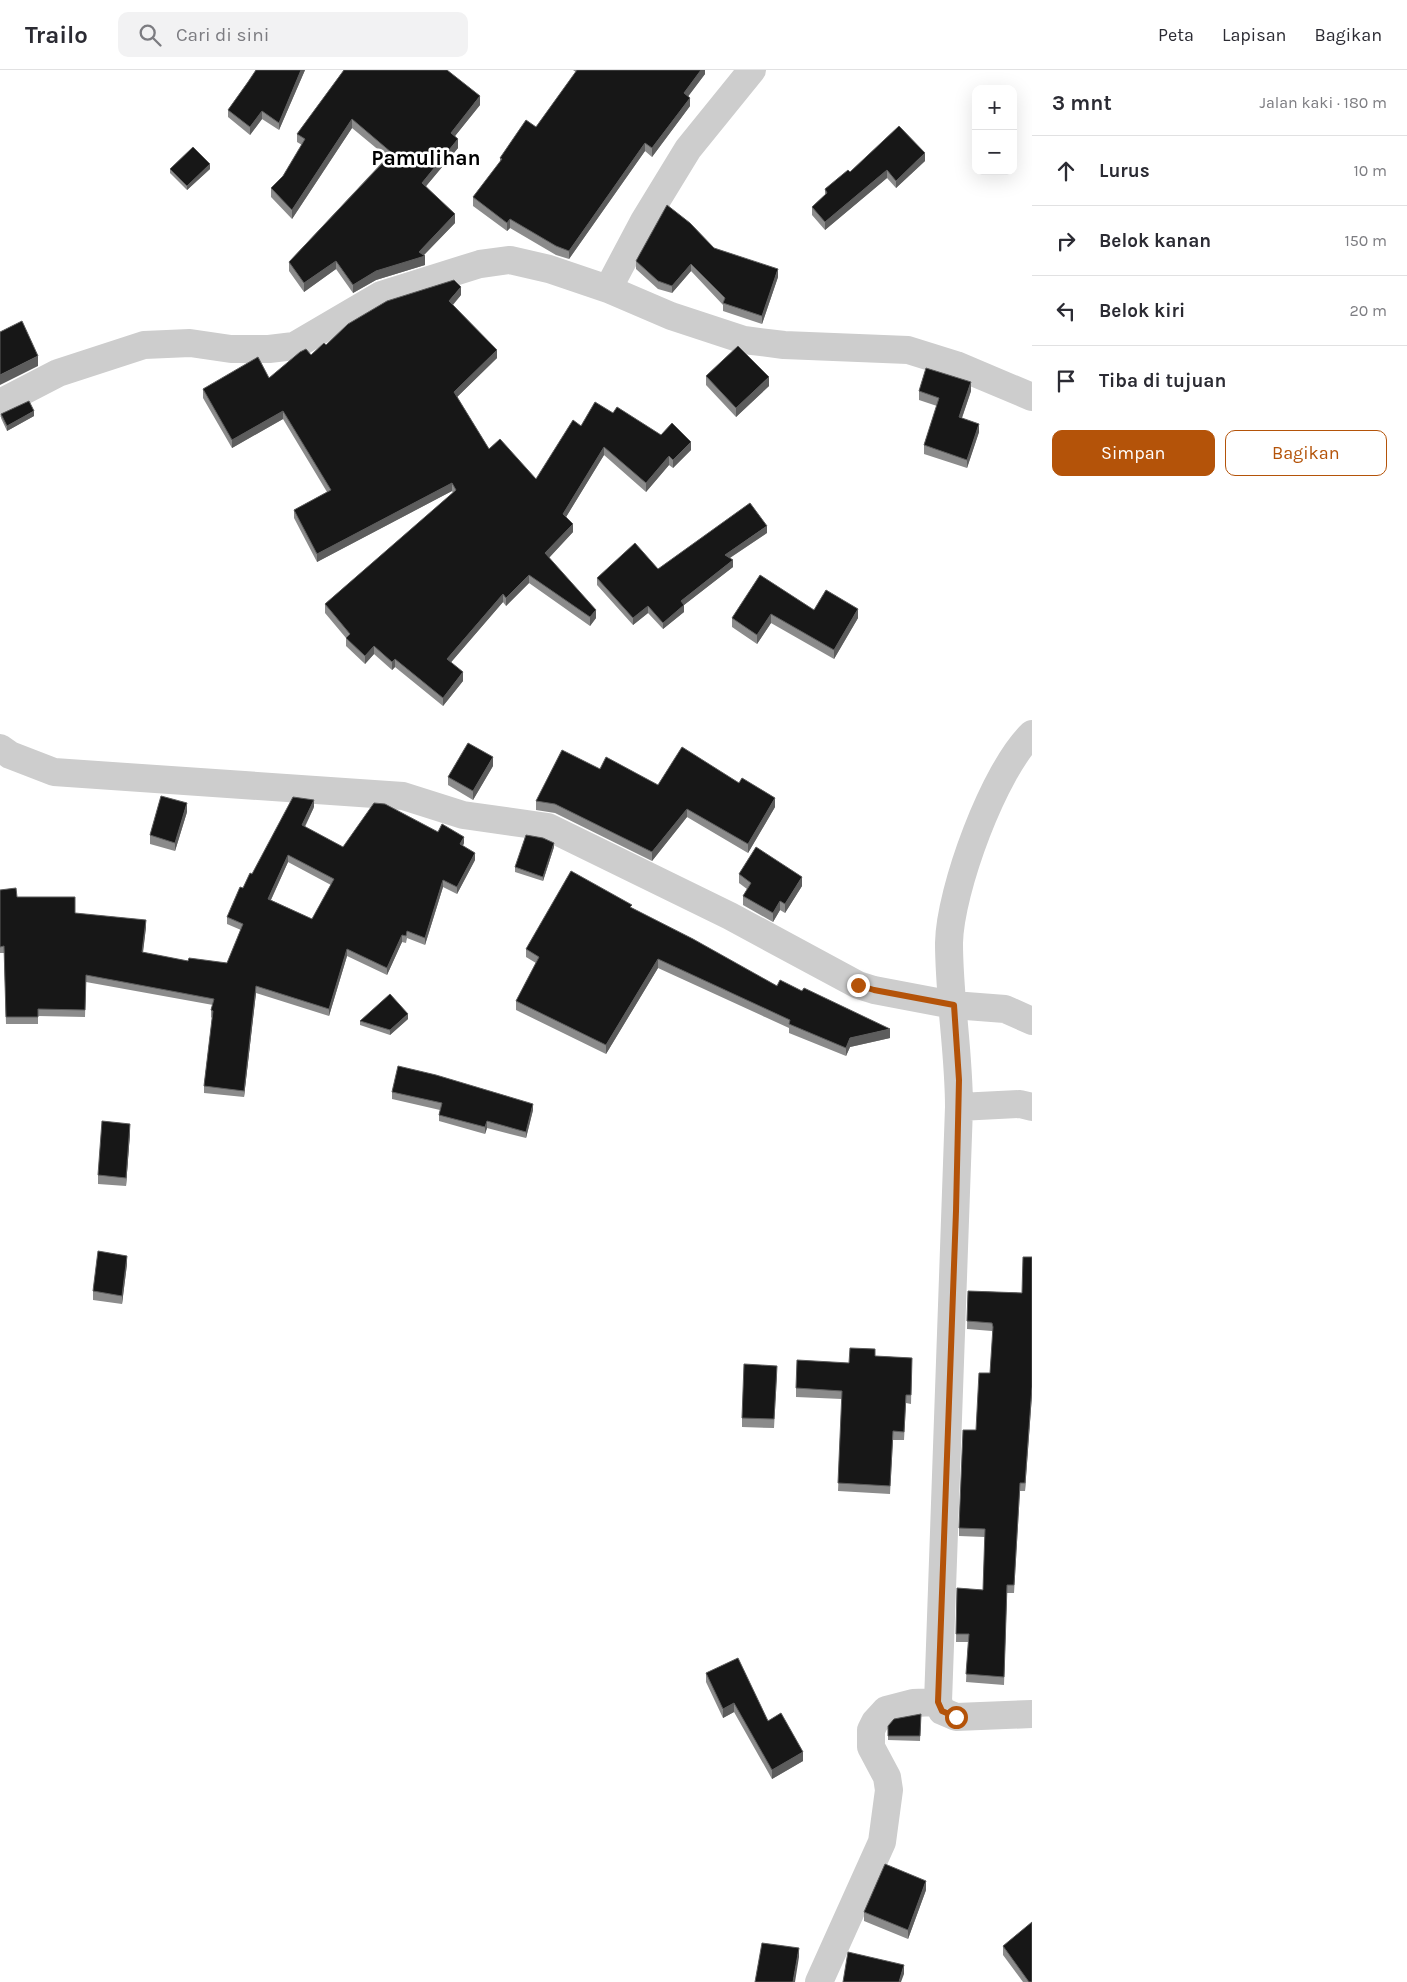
<!DOCTYPE html>
<html lang="id">
<meta charset="utf-8">
<style>
:root{--surface:#fff;--page:#f2f2f3;--text:#2b2b33;--muted:#7c7c81;--line:#e1e1e2;--accent:#b45309}
body{margin:0;font-family:Karla,sans-serif;background:var(--page);color:var(--text)}
.controls{position:absolute;right:15px;top:15px;display:grid;overflow:hidden;border-radius:10px;box-shadow:0 5px 20px #0002}
.controls button{width:45px;height:45px;display:grid;place-items:center;padding:0;border:0;border-bottom:1px solid var(--line);background:var(--surface);color:var(--text);font:25px sans-serif}
.stop{position:absolute;width:15px;height:15px;margin:-11px;border:4px solid #b45309;border-radius:50%;background:#fff}
.stop.end{background:#b45309;border-color:#fff;box-shadow:0 1px 5px #0008}
.list{margin:0;padding:0;list-style:none}
h2{display:flex;justify-content:space-between;align-items:center;height:65px;margin:0;padding:0 20px;font-size:21px}
h2 small{font-size:16px;font-weight:400;color:var(--muted)}
.list li{display:grid;grid-template-columns:32px 1fr auto;gap:15px;align-items:center;box-sizing:border-box;height:70px;padding:0 20px;border-top:1px solid var(--line)}
.list b{display:block;font-size:19px;white-space:nowrap}
.list em{font-size:16px;font-style:normal;color:var(--muted)}
.actions{display:flex;gap:10px;padding:15px 20px}
.actions a{flex:1;padding:11px 0;border:1px solid var(--accent);border-radius:10px;text-align:center;font-size:18px;color:var(--accent)}
.actions .main{background:var(--accent);color:#fff}
.icon{flex:none;width:28px;height:28px;fill:none;stroke:currentColor;stroke-width:2;stroke-linecap:round;stroke-linejoin:round}
.map{position:relative;flex:none;width:1032px;height:1912px;overflow:hidden}
header{display:flex;align-items:center;gap:30px;box-sizing:border-box;height:70px;padding:0 25px;background:var(--surface);border-bottom:1px solid var(--line)}
header strong{font-size:24px}
nav{display:flex;gap:28px;margin-inline-start:auto;font-size:18px}
.search{width:350px;height:45px;background:var(--page);display:flex;align-items:center;gap:12px;box-sizing:border-box;padding:0 18px;border-radius:10px;color:var(--muted);font-size:19px}
main{display:flex}
aside{flex:1;background:var(--surface)}
.map>svg:first-child{display:block}
.lines{fill:none;stroke-linecap:round;stroke-linejoin:round}
.street{stroke:#cdcdcd;stroke-width:28}
.wall{fill:#8b8b8b;fill-rule:evenodd}
.shaded-wall{fill:#5d5d5d}
.building{fill:#171717;stroke:#5d5d5d;fill-rule:evenodd}
.route{stroke:#b45309;stroke-width:6}
.labels{text-anchor:middle;dominant-baseline:central;stroke-width:5;stroke-linejoin:round;paint-order:stroke}
.quarter-label{font-size:21px;font-weight:bold;fill:#000;stroke:#fff}
</style>
<header>
<strong>Trailo</strong>
<div class="search"><svg class="icon" aria-label="search" viewBox="0 0 24 24"><circle cx="10" cy="10" r="6"/><path d="M15 15l6 6"/></svg>Cari di sini</div>
<nav><a>Peta</a><a>Lapisan</a><a>Bagikan</a></nav>
</header>
<main>
<div class="map">
<svg width="1032" height="1912" viewBox="0 0 1032 1912">
<rect width="100%" height="100%" fill="#fff"/>
<g class="lines">
<path class="street" d="M608,219L644,151L688,79L752,0
M0,333L58,303L144,275L190,273L231,279H269L294,276L381,225L480,194L510,190L549,199L608,219L671,246L744,270L784,275L908,280L956,295L1032,327
M1032,664C994,700 950,820 949,873C949,928 959,982 959,1037L938,1632L942,1641L956,1647L1032,1644
M0,678L10,685L54,702L403,726L463,745L548,757L730,846L858,915L874,920L953,935L1005,939L1032,951
M959,1037L1020,1034L1032,1037
M819,1912L882,1772L889,1720L887,1707L871,1677V1660L875,1652L886,1640L913,1633L938,1632"/>
</g>
<path class="wall" d="M256,0H305L279,60L262,49L250,65L228,47V40L248,12Z
M344,0L480,35L455,66L458,78L426,116L455,153L424,185L425,195L376,210L353,223L336,199L304,222L289,201V192L387,87L352,58L292,149L271,127V118L283,106L302,75L297,72V64Z
M573,0H705V4L688,26L690,36L652,87L645,81L569,189L556,185L510,158L507,161L473,136V127L500,92V88L536,57L576,2Z
M925,91L896,118L887,108L825,160L812,145V137L825,125V119L850,102Z
M170,99H210L187,120L170,103Z
M714,178L778,207L762,254L723,241V235L691,201L672,223L658,219L636,199V191Z
M461,225L453,235L497,288L457,327L489,379L536,409L581,356L613,343L661,365L691,380L673,398L669,395L646,422L604,385L566,447L573,462L549,488L596,548L590,556L529,513L506,536L503,532L451,592L463,611L443,636L395,597L392,600L374,584L365,594L346,576V568L325,543V534L453,423L452,421L317,492L294,448V440L327,422L283,349L232,378L203,328V319L269,308L311,285L326,275Z
M706,306L769,316L736,347L706,315Z
M919,321H971L962,348L979,362L967,398L924,384V375L937,336L919,330Z
M1,344L34,346L7,361L1,348Z
M767,463L730,488L733,497L684,535V542L663,559L648,543L633,555L597,515V508L658,499Z
M814,540L858,548L834,589L771,553L757,574L732,557V548Z
M493,696L473,730L448,715V707Z
M600,699L658,715L775,737L748,783L687,747L652,791L555,743L536,740V731Z
M314,737L305,757L343,777L438,762L464,773L463,776L475,790L457,824L443,817L425,875L407,868L406,873L402,872L387,905L347,886L329,946L256,923L244,1027L204,1023V1016L212,948L211,947V940L213,935L86,912L85,947L38,946V954H6L4,883H0V820L17,827L75,843L146,857L143,883L188,891L227,893L241,860L227,854V847L243,818L252,804ZM288,792L331,815L312,849L271,830Z
M187,742L175,781L150,774V765Z
M554,777L543,811L515,802V797Z
M739,804L802,816L785,843L780,840L773,852L743,835V826L747,819L739,813Z
M632,838L777,916L890,968L850,977L846,986L789,963V958L658,898L606,984L516,940V931L536,893L526,887V879Z
M408,949L390,965L360,955V951Z
M392,1022L533,1040L526,1068L487,1058L485,1064L439,1051V1045L440,1040L392,1029Z
M130,1063L126,1116L98,1114V1105Z
M1032,1187L1025,1421H1020L1014,1523H1007L1004,1615L966,1612L968,1572H956L957,1518L983,1520L985,1467L959,1466V1458L976,1360L990,1303L993,1264L992,1261L967,1259L968,1221L1022,1223Z
M127,1194L122,1234L93,1230V1221Z
M875,1286L912,1288L911,1334L906,1333L904,1370H893L890,1424L838,1421L842,1329L796,1327V1318L849,1293Z
M777,1305L774,1358L742,1357V1348Z
M706,1603L768,1651L803,1691L772,1709L734,1642L723,1648L706,1612Z
M921,1644L920,1671L888,1670V1656Z
M926,1820L908,1869L864,1851V1842Z
M1003,1876L1032,1912H1023L1003,1885Z"/>
<path class="shaded-wall" d="M301,0H305L279,60V53Z
M701,0H705V4L684,32V23Z
M480,26V35L451,71V63Z
M690,28V36L652,87V78Z
M262,41V49L250,65V57Z
M352,49V58L292,149V140Z
M458,69V78L422,121V113Z
M645,73V81L569,189V181Z
M925,83V91L896,118V111Z
M210,94V99L187,120V116Z
M887,100V108L825,160V152Z
M455,144V153L422,187L425,186V195L376,210L353,223V215L376,201L419,182Z
M510,149V158L507,161V153Z
M336,191V199L304,222V213Z
M691,194V201L672,223V216Z
M778,199V207L762,254V246Z
M461,217V225L449,239V231Z
M497,280V288L454,330V322Z
M38,286V296L0,315V305Z
M769,307V316L736,347V338Z
M971,312V321L959,356V347Z
M34,341V346L7,361V356Z
M283,341V349L232,378V370Z
M979,354V362L967,398V390Z
M691,372V380L673,398V390Z
M604,377V385L563,452V444Z
M669,386V395L646,422V413Z
M452,413V421L317,492V484Z
M573,454V462L545,492V483Z
M767,456V463L725,491V485Z
M733,490V497L684,535V542L663,559V553L681,531Z
M529,505V513L506,536V528Z
M503,524V532L447,597V589Z
M648,536V543L633,555V548Z
M858,539V548L834,589V580Z
M596,540V548L590,556V547Z
M771,544V553L757,574V565Z
M374,576V584L365,594V586Z
M395,589V597L392,600V592Z
M463,602V611L443,636V628Z
M493,687V696L473,730V721Z
M775,728V737L748,783V774Z
M314,730V737L302,762V755Z
M187,733V742L175,781V773Z
M687,739V747L652,791V782Z
M464,767V773L460,781V774Z
M554,773V777L543,811V807Z
M475,783V790L457,824V817Z
M288,785V792L268,836V829Z
M802,807V816L785,843V834Z
M443,810V817L425,875V868Z
M780,831V840L773,852V843Z
M146,850V857L142,889V882Z
M402,865V872L387,905V898Z
M347,879V886L329,946V939Z
M658,889V898L606,984V975Z
M256,916V923L244,1027V1021Z
M408,944V949L390,965V960Z
M890,959V968L850,977L846,986V978L850,968Z
M533,1034V1040L526,1068V1062Z
M487,1051V1058L485,1064V1057Z
M130,1054V1063L126,1116V1108Z
M127,1186V1194L122,1234V1226Z
M1032,1317V1325L1025,1421V1413Z
M734,1633V1642L723,1648V1639Z
M803,1682V1691L772,1709V1700Z
M926,1811V1820L908,1869V1860Z
M799,1878V1887L795,1912H793Z
M904,1895V1904L901,1912H899Z"/>
<path class="building" d="M256,0H301L279,53L262,41L250,57L228,40L248,12Z
M344,0H447L480,26L451,63L458,69L422,113L455,144L419,182L425,186L376,201L353,215L336,191L304,213L289,192L392,83L352,49L292,140L271,118L283,106L305,69L297,64Z
M577,0H701L684,23L690,28L652,78L645,73L569,181L556,176L510,149L507,153L473,127L502,89L500,88L526,50L536,57Z
M899,56L925,83L896,111L887,100L825,152L812,137L827,123L825,119L848,100L850,102Z
M193,77L210,94L187,116L170,99Z
M667,135L690,153L714,178L778,199L762,246L723,233L725,228L691,194L672,216L658,211L636,191Z
M454,210L461,217L449,231L497,280L454,322L489,379L500,369L536,409L573,350L581,356L595,332L613,343L617,337L661,365L672,353L691,372L673,390L669,386L646,413L604,377L563,444L573,454L545,483L596,540L590,547L529,505L506,528L503,524L447,589L463,602L443,628L395,589L392,592L374,576L365,586L346,568L350,564L325,534L456,420L452,413L317,484L294,440L331,420L283,341L232,370L203,319L258,287L269,308L300,282L306,279L311,285L324,273L326,275L348,254L387,231Z
M22,251L38,286L0,305V262Z
M738,276L769,307L736,338L706,306Z
M926,298L971,312L959,347L979,354L967,390L924,375L939,328L919,321Z
M29,331L34,341L7,356L1,344Z
M750,433L767,456L725,485L733,490L681,531L684,535L663,553L648,536L633,548L597,508L635,473L658,499Z
M760,505L814,540L826,520L858,539L834,580L771,544L757,565L732,548Z
M468,673L493,687L473,721L448,707Z
M682,677L739,713L742,708L775,728L748,774L687,739L652,782L555,734L536,731L562,680L600,699L606,687L658,715Z
M161,726L187,733L175,773L150,765Z
M293,727L314,730L302,755L343,777L374,733L385,734L438,762L442,754L464,767L460,774L475,783L457,817L443,810L425,868L407,861L406,866L402,865L387,898L347,879L329,939L256,916L244,1021L204,1016L213,941L211,940L214,929L86,905L85,940L38,939V947H6L4,876L0,877V820L16,818L17,827H75V843L146,850L142,882L188,891L189,888L227,893L243,854L227,847L240,817L243,818L250,803L252,804ZM288,785L334,809L312,849L268,829Z
M526,765L543,768L554,773L543,807L515,797Z
M756,777L802,807L785,834L780,831L773,843L743,826L751,813L739,804Z
M571,801L632,835L630,837L693,869L777,916L780,910L802,921L804,918L890,959L850,968L846,978L789,954L790,950L658,889L606,975L516,931L539,887L526,879Z
M390,924L408,944L390,960L360,951Z
M398,996L436,1005L533,1034L526,1062L487,1051L485,1057L439,1045L442,1033L392,1022Z
M102,1051L130,1054L126,1108L98,1105Z
M98,1181L127,1186L122,1226L93,1221Z
M1023,1187H1032V1317L1025,1413H1020L1014,1515H1007L1004,1607L966,1604L969,1564H956L957,1518L983,1520L985,1459L959,1458L963,1360H976L979,1303H990L993,1257L992,1253L967,1251L968,1221L1022,1223Z
M850,1278L875,1279V1286L912,1288L911,1325H906L904,1362L893,1361L890,1416L838,1413L842,1321L796,1318L797,1290L849,1293Z
M744,1294L777,1296L774,1349L742,1348Z
M738,1588L768,1651L781,1643L803,1682L772,1700L734,1633L723,1639L706,1603Z
M921,1644L920,1666H888V1656L894,1649Z
M885,1794L926,1811L908,1860L864,1842Z
M1032,1852V1912H1029L1003,1876Z
M762,1873L799,1878L793,1912H755Z
M848,1882L904,1895L899,1912H843Z"/>
<g class="lines">
<path class="route" d="M858,915L874,920L954,935L959,1010L956,1141L938,1632L942,1641L956,1647"/>
</g>
<g class="labels">
<g class="quarter-label">
<text x="426" y="88">Pamulihan</text>
</g>
</g>
</svg>
<div class="controls">
<button>+</button>
<button>−</button>
</div>
<div class="stop" style="left:956px;top:1647px"></div>
<div class="stop end" style="left:858px;top:915px"></div>
</div>
<aside>
<h2>3 mnt<small>Jalan kaki · 180 m</small></h2>
<ul class="list">
<li><svg class="icon" aria-label="ahead" viewBox="0 0 24 24"><path d="M12 20V5M6 11l6-6 6 6"/></svg><div><b>Lurus</b></div><em>10 m</em></li>
<li><svg class="icon" aria-label="right" viewBox="0 0 24 24"><path d="M7 20v-9h11M14 6l5 5-5 5"/></svg><div><b>Belok kanan</b></div><em>150 m</em></li>
<li><svg class="icon" aria-label="left" viewBox="0 0 24 24"><path d="M17 20v-9H6M10 6l-5 5 5 5"/></svg><div><b>Belok kiri</b></div><em>20 m</em></li>
<li><svg class="icon" aria-label="arrive" viewBox="0 0 24 24"><path d="M6 21V4h12l-3 4 3 4H6"/></svg><div><b>Tiba di tujuan</b></div></li>
</ul>
<div class="actions"><a class="main">Simpan</a><a>Bagikan</a></div>
</aside>
</main>
